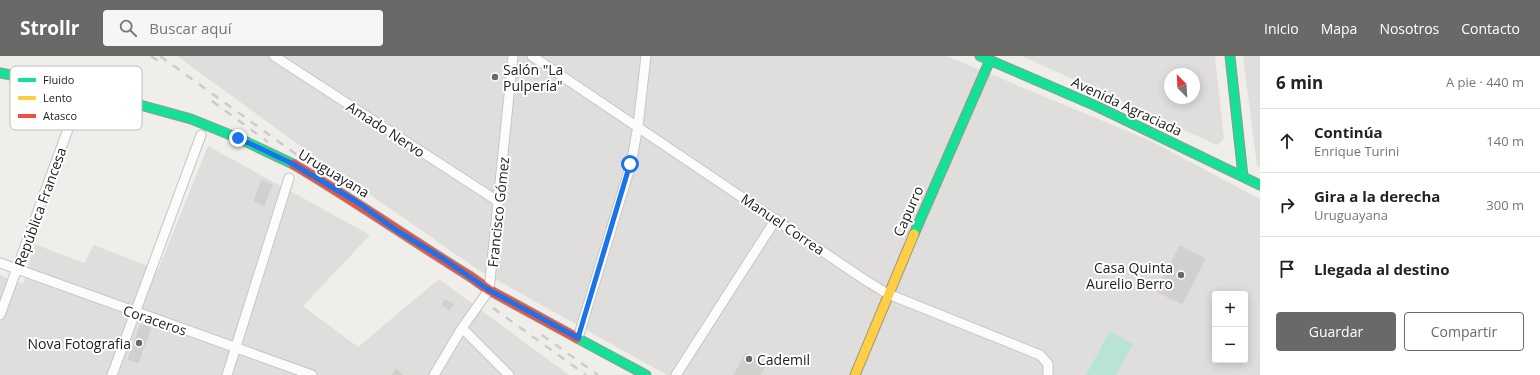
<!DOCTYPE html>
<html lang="es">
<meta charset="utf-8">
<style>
:root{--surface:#fff;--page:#f6f6f6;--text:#222;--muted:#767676;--line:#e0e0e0;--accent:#6a6968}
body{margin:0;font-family:"Open Sans",sans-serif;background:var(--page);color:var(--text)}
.controls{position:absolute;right:12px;bottom:12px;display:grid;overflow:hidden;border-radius:4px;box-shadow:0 2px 10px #0003}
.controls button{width:36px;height:36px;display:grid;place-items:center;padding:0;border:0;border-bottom:1px solid var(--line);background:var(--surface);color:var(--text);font:20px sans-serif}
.compass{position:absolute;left:1164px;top:12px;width:36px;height:36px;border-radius:50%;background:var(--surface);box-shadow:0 2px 10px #0003;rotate:336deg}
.stop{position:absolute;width:12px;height:12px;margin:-9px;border:3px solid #1a73e8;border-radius:50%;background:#fff}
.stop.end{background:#1a73e8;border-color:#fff;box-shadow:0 1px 4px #0008}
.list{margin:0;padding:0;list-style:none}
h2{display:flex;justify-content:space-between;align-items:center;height:52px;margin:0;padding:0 16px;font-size:17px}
h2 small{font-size:13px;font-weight:400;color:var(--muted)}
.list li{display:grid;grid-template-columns:26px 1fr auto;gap:12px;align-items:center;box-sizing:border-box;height:64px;padding:0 16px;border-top:1px solid var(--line)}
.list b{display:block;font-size:15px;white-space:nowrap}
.list p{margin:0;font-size:13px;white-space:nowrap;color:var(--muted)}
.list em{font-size:13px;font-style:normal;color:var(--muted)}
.actions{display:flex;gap:8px;padding:12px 16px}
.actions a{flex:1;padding:9px 0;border:1px solid var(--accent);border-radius:4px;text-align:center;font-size:14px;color:var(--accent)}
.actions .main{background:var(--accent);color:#fff}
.icon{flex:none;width:22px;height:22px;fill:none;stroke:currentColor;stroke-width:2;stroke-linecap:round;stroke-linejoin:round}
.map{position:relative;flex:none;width:1260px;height:319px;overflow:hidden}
header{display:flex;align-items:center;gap:24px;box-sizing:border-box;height:56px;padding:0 20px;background:var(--accent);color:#fff}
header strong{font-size:19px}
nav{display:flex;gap:22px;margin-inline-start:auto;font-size:14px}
.search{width:280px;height:36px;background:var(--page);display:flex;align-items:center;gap:10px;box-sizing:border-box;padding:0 14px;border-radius:4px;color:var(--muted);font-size:15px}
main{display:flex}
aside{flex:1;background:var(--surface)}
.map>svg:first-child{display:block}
.residential{fill:#dfdedc;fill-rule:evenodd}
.pitch{fill:#b9e4d4}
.building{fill:#d2d0ce;stroke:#d3d0cc}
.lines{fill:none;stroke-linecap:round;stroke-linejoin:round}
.street-casing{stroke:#c7c6c5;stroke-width:11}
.fast-casing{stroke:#969982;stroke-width:11}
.slow-casing{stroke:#969982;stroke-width:11}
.jam-casing{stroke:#969982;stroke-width:11}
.street{stroke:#fdfcfc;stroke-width:9}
.fast{stroke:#16e098;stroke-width:9}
.slow{stroke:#ffcf43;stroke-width:9}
.jam{stroke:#f24e42;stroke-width:9}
.rail{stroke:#ccc;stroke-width:2.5;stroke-dasharray:8 8;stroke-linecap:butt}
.jam-bridge-casing{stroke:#969982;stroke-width:11;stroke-linecap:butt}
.jam-bridge{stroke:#f24e42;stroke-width:9}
.route{stroke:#1a73e8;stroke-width:5}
.poi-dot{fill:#6a6968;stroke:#fff;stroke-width:1.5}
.labels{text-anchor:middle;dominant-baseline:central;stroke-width:4;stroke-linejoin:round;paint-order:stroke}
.poi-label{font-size:14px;fill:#222;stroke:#fff;text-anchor:start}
.street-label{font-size:14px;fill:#222;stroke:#fff}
.key{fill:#fff;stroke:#bdbdbd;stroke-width:1}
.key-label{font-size:11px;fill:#222}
</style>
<header>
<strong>Strollr</strong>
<div class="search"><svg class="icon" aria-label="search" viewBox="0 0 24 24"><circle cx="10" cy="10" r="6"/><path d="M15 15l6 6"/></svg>Buscar aquí</div>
<nav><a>Inicio</a><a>Mapa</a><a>Nosotros</a><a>Contacto</a></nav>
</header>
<main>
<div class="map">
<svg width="1260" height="319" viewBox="0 0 1260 319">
<rect width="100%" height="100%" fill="#efeeeb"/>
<path class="residential" d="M177,0H947L1151,85L1260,143V319H667L477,213L303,92ZM1215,238H1245V304H1215Z
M1022,0H1215L1224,83L1217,89ZM1170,18H1194V42H1170Z
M1243,0H1260V112L1257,110Z
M208,90L370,179L303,250L358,291L439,223L569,319H0V219L23,228L35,188L84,207L94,189L158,214Z"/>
<path class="pitch" d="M1110,275L1133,288L1116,319H1086Z"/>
<path class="building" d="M262,124L272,129L264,150L254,145Z
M1180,190L1205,203L1182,248L1156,235Z
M445,244L453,248L450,254L442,249Z
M141,268L151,272L138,307L128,303Z
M746,297L766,309L760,319H734Z
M396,313L403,319H392Z"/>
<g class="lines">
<g class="street-casing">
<path id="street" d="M274,0L499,146
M532,0L865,224L888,238L1040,299L1048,308V319
M0,207L312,319
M0,259L79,43
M462,272L509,319
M578,282L631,108L638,70L646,0
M112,319L201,79
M227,319L289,122
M434,319L462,272L489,234L513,0
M676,319L776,163"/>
</g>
<g class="fast-casing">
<path id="fast" d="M980,0L1096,50L1260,129
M1230,0L1243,120
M0,17L82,33L191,63L238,82L293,108
M914,178L990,4
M577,282L646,319"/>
</g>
<g class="slow-casing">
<path id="slow" d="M855,319L914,178"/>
</g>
<g class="jam-casing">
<path id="jam" d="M471,221L489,234L577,282"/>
</g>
<use href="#street" class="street"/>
<use href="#fast" class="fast"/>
<use href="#slow" class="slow"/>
<use href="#jam" class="jam"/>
<path class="rail" d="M151,0L164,9
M160,0L307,106
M212,45L268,86
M493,252L586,319
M542,279L598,319"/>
<g class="jam-bridge-casing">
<path id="jam-bridge" d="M293,108C354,144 411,184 471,221"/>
</g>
<use href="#jam-bridge" class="jam-bridge"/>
</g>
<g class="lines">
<path class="route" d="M238,82L293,108L357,146L396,174L442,202L489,234L578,282L630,108"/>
</g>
<g class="poi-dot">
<circle cx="495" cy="21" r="4"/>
<circle cx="1181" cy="219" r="4"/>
<circle cx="139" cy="287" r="4"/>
<circle cx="749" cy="303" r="4"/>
</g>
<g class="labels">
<g class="poi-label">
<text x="503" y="13">Salón "La<tspan x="503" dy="16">Pulpería"</tspan></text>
<text x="1173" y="211" text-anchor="end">Casa Quinta<tspan x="1173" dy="16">Aurelio Berro</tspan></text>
<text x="131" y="287" text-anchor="end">Nova Fotografia</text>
<text x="757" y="303">Cademil</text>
</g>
<g class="street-label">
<text transform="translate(1127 50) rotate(25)">Avenida Agraciada</text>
<text transform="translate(386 73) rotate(33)">Amado Nervo</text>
<text transform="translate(334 117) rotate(31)">Uruguayana</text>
<text transform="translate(40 151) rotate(-70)">República Francesa</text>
<text transform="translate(908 155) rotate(-66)">Capurro</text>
<text transform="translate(498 156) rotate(-84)">Francisco Gómez</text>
<text transform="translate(783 168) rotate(34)">Manuel Correa</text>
<text transform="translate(155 264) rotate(19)">Coraceros</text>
</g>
</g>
<rect x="10" y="10" width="132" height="64" rx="6" class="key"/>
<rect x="18" y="22" width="18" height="4" fill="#16e098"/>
<rect x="18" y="40" width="18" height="4" fill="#ffcf43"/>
<rect x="18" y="58" width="18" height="4" fill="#f24e42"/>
<g class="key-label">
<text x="43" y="28">Fluido</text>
<text x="43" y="46">Lento</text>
<text x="43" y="64">Atasco</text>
</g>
</svg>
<div class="controls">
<button>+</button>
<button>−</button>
</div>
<svg class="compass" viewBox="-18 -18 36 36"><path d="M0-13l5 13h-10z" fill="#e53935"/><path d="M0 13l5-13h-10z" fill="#767676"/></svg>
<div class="stop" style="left:630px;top:108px"></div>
<div class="stop end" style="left:238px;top:82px"></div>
</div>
<aside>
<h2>6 min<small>A pie · 440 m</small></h2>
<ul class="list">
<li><svg class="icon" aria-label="ahead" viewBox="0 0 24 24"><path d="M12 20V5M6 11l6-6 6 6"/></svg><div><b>Continúa</b><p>Enrique Turini</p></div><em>140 m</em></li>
<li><svg class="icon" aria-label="right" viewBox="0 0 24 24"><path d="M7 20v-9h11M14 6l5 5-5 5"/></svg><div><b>Gira a la derecha</b><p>Uruguayana</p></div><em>300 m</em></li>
<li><svg class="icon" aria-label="arrive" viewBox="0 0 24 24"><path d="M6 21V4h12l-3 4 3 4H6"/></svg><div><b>Llegada al destino</b></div></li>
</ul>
<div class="actions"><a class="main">Guardar</a><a>Compartir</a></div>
</aside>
</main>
